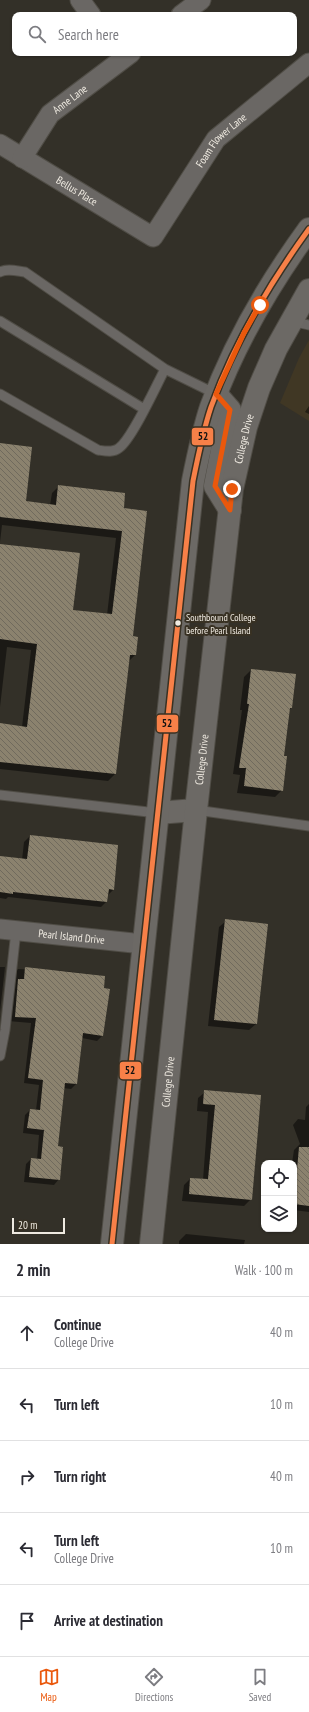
<!DOCTYPE html>
<meta charset="utf-8">
<style>
:root{--surface:#fff;--page:#f7f7f7;--text:#2b2b33;--muted:#7c7c81;--line:#e1e1e2;--accent:#ea580c}
body{margin:0;font-family:"PT Sans Narrow",sans-serif;background:var(--page);color:var(--text)}
.controls{position:absolute;right:12px;bottom:12px;display:grid;overflow:hidden;border-radius:8px;box-shadow:0 1px 3px #0004}
.controls button{width:36px;height:36px;display:grid;place-items:center;padding:0;border:0;border-bottom:1px solid var(--line);background:var(--surface);color:var(--text);font:20px sans-serif}
.scale{position:absolute;left:12px;bottom:10px;width:53px;box-sizing:border-box;padding-left:4px;border:2px solid #efeae1;border-top:0;font-size:11px;line-height:14px;white-space:nowrap;color:#efeae1;-webkit-text-stroke:3px #383123;paint-order:stroke}
.stop{position:absolute;width:12px;height:12px;margin:-9px;border:3px solid #ea580c;border-radius:50%;background:#fff}
.stop.end{background:#ea580c;border-color:#fff;box-shadow:0 1px 4px #0008}
.list{margin:0;padding:0;list-style:none}
h2{display:flex;justify-content:space-between;align-items:center;height:52px;margin:0;padding:0 16px;font-size:17px}
h2 small{font-size:13px;font-weight:400;color:var(--muted)}
.list li{display:grid;grid-template-columns:26px 1fr auto;gap:12px;align-items:center;box-sizing:border-box;height:72px;padding:0 16px;border-top:1px solid var(--line)}
.list b{display:block;font-size:15px;white-space:nowrap}
.list p{margin:0;font-size:13px;white-space:nowrap;color:var(--muted)}
.list em{font-size:13px;font-style:normal;color:var(--muted)}
.icon{flex:none;width:22px;height:22px;fill:none;stroke:currentColor;stroke-width:2;stroke-linecap:round;stroke-linejoin:round}
.map{position:relative;flex:none;width:309px;height:1244px;overflow:hidden}
.search{position:absolute;background:var(--surface);box-shadow:0 1px 3px #0004;left:12px;right:12px;top:12px;height:44px;display:flex;align-items:center;gap:10px;box-sizing:border-box;padding:0 14px;border-radius:8px;color:var(--muted);font-size:15px}
.sheet{height:412px;background:var(--surface)}
nav{display:flex;justify-content:space-around;align-items:center;box-sizing:border-box;height:56px;border-top:1px solid var(--line);background:var(--surface);font-size:11px;color:var(--muted)}
nav a{display:grid;justify-items:center;gap:2px}
nav .on{color:var(--accent)}
.map>svg:first-child{display:block}
</style>
<div class="map">
<svg width="309" height="1244" viewBox="0 0 309 1244">
<defs>
<pattern id="building-back-hatch" width="6" height="6" patternUnits="userSpaceOnUse"><rect width="6" height="6" fill="#8b826e"/><path d="M-1 5l2 2M0 0l6 6M5-1l2 2" fill="none" stroke="#706a5d"/></pattern>
</defs>
<rect width="100%" height="100%" fill="#333028"/>
<path fill="#403724" d="M309,340V421L280,403L299,358Z"/>
<path fill="#0007" d="M309,406V414L305,412Z
M0,444L25,502L50,505L52,493L59,486L122,509L132,637L135,655L129,661L115,774L108,781L0,769V724L22,727L31,650L7,647L0,707V545L72,611L107,615L116,538L2,525L0,542Z
M251,670L291,708L289,710L283,757L282,790L275,797L237,793L240,775L233,774L242,710H240L244,677Z
M30,836L114,889L108,895L106,902L101,907L8,897L6,899L0,898V857L22,860L24,842Z
M226,921L256,1024L249,1030L208,1026L219,927Z
M0,967H5L0,1012Z
M18,969L65,971L104,976L102,1036L97,1041L82,1038L76,1084L71,1089L63,1088L56,1147L59,1179L54,1185L24,1182L26,1164L31,1159L37,1160L39,1135L23,1133L25,1115L30,1110H36L39,1085L24,1083L31,1023L8,1021L13,974Z
M205,1092L260,1096L251,1199L244,1206L182,1201L184,1185L190,1179L203,1180L208,1112L197,1111L198,1098Z
M309,1104V1212L294,1210V1163H292L294,1150L300,1144L293,1125L298,1119L305,1120L306,1107Z
M186,1234L245,1240L244,1244H179V1241Z"/>
<path fill="url(#building-back-hatch)" d="M0,443L32,447L26,501L56,505L58,485L125,493L124,508L147,511L133,636L138,637L136,655H130L116,774L0,762V723L27,727L37,644L0,639V544L80,553L73,610L112,614L122,531L0,517Z
M251,669L296,674L292,708H290L284,756H287L283,791L244,786L246,768H239L249,704H247Z
M30,835L118,845L114,890L109,889L107,902L13,892V894L0,892V856L27,859Z
M225,919L268,924L257,1024L214,1020Z
M25,967L105,976L104,988L110,989L103,1036L83,1033L77,1084L65,1083L58,1146L63,1147L60,1180L29,1177L31,1158L41,1159L44,1130L27,1128L30,1109L40,1110L43,1080L28,1078L36,1018L15,1017L18,979H24Z
M204,1090L261,1095L252,1200L189,1194L190,1178L208,1179L215,1105L203,1104Z
M299,1147H309V1206L294,1204Z"/>
<g fill="none" stroke-linecap="round" stroke-linejoin="round">
<g stroke="#504d46" stroke-width="11">
<path id="service" d="M0,272C7,268 17,271 25,272L165,369
M0,321L144,409
M291,321L309,325
M0,394L98,450C105,451 113,453 119,448C132,439 156,386 165,369L216,394
M0,795L157,813
M196,810L309,826
M0,1056L5,1030L16,931"/>
</g>
<g stroke="#504d46" stroke-width="21">
<g id="minor">
<path d="M80,0L91,15"/>
<path d="M181,15L201,0"/>
<path id="s1" d="M0,144L153,237L216,139L309,63"/>
<path id="s2" d="M22,158L50,114L131,53"/>
<path id="s3" d="M0,929L143,944"/>
</g>
</g>
<g stroke="#504d46" stroke-width="24">
<g id="secondary">
<path d="M216,394L230,410L215,486L230,510"/>
<path d="M157,813L196,810"/>
<path d="M112,1244L193,481C198,456 203,431 211,407C234,344 269,284 309,229"/>
<path id="s4" d="M151,1244L196,810L232,489L246,427L259,388L276,349L309,290"/>
</g>
</g>
<use href="#service" stroke="#6a6764" stroke-width="9"/>
<use href="#minor" stroke="#6a6764" stroke-width="19"/>
<use href="#secondary" stroke="#6c6965" stroke-width="22"/>
<g stroke="#383123" stroke-width="8">
<path id="bus-1" d="M112,1244L193,481C198,456 203,431 211,407C234,344 269,284 309,229"/>
</g>
<use href="#bus-1" stroke="#f78048" stroke-width="5"/>
</g>
<g fill="none" stroke-linecap="round" stroke-linejoin="round">
<path stroke="#ea580c" stroke-width="5" d="M232,489L230,510L215,486L230,410L216,394L244,333L260,305"/>
</g>
<circle fill="#efeae1" stroke="#383123" stroke-width="1.5" cx="178" cy="623" r="3.5"/>
<g text-anchor="middle" stroke-width="4" stroke-linejoin="round" paint-order="stroke">
<g font-size="10" fill="#efeae1" stroke="#383123" text-anchor="start">
<text x="186" y="621">Southbound College<tspan x="186" dy="13">before Pearl Island</tspan></text>
</g>
<g font-size="11" fill="#efeae1" stroke="#383123">
<text dy="4" stroke="none"><textPath href="#s2" startOffset="77">Anne Lane</textPath></text>
<text dy="4" stroke="none"><textPath href="#s1" startOffset="298">Foam Flower Lane</textPath></text>
<text dy="4" stroke="none"><textPath href="#s1" startOffset="90">Bellus Place</textPath></text>
<text dy="4" stroke="none"><textPath href="#s4" startOffset="811">College Drive</textPath></text>
<text dy="4" stroke="none"><textPath href="#s4" startOffset="487">College Drive</textPath></text>
<text dy="4" stroke="none"><textPath href="#s3" startOffset="72">Pearl Island Drive</textPath></text>
<text dy="4" stroke="none"><textPath href="#s4" startOffset="163">College Drive</textPath></text>
</g>
</g>
<g stroke="#383123" stroke-width="1.5">
<rect x="191" y="427" width="23" height="19" rx="4" fill="#f78048"/>
<rect x="156" y="714" width="23" height="19" rx="4" fill="#f78048"/>
<rect x="119" y="1061" width="23" height="19" rx="4" fill="#f78048"/>
</g>
<g font-size="11" text-anchor="middle" font-weight="bold" fill="#111">
<text x="203" y="440">52</text>
<text x="167" y="727">52</text>
<text x="130" y="1074">52</text>
</g>
</svg>
<div class="controls">
<button><svg class="icon" aria-label="locate" viewBox="0 0 24 24"><circle cx="12" cy="12" r="6"/><path d="M12 2v4M12 18v4M2 12h4M18 12h4"/></svg></button>
<button><svg class="icon" aria-label="layers" viewBox="0 0 24 24"><path d="M12 4l9 5-9 5-9-5zM3 14l9 5 9-5"/></svg></button>
</div>
<div class="scale">20 m</div>
<div class="stop" style="left:260px;top:305px"></div>
<div class="stop end" style="left:232px;top:489px"></div>
<div class="search"><svg class="icon" aria-label="search" viewBox="0 0 24 24"><circle cx="10" cy="10" r="6"/><path d="M15 15l6 6"/></svg>Search here</div>
</div>
<section class="sheet">
<h2>2 min<small>Walk · 100 m</small></h2>
<ul class="list">
<li><svg class="icon" aria-label="ahead" viewBox="0 0 24 24"><path d="M12 20V5M6 11l6-6 6 6"/></svg><div><b>Continue</b><p>College Drive</p></div><em>40 m</em></li>
<li><svg class="icon" aria-label="left" viewBox="0 0 24 24"><path d="M17 20v-9H6M10 6l-5 5 5 5"/></svg><div><b>Turn left</b></div><em>10 m</em></li>
<li><svg class="icon" aria-label="right" viewBox="0 0 24 24"><path d="M7 20v-9h11M14 6l5 5-5 5"/></svg><div><b>Turn right</b></div><em>40 m</em></li>
<li><svg class="icon" aria-label="left" viewBox="0 0 24 24"><path d="M17 20v-9H6M10 6l-5 5 5 5"/></svg><div><b>Turn left</b><p>College Drive</p></div><em>10 m</em></li>
<li><svg class="icon" aria-label="arrive" viewBox="0 0 24 24"><path d="M6 21V4h12l-3 4 3 4H6"/></svg><div><b>Arrive at destination</b></div></li>
</ul>
</section>
<nav>
<a class="on"><svg class="icon" aria-label="map" viewBox="0 0 24 24"><path d="M3 6l6-2 6 2 6-2v14l-6 2-6-2-6 2zM9 4v14M15 6v14"/></svg>Map</a>
<a><svg class="icon" aria-label="directions" viewBox="0 0 24 24"><path d="M12 3l9 9-9 9-9-9zM9 14v-3h6M13 9l2 2-2 2"/></svg>Directions</a>
<a><svg class="icon" aria-label="saved" viewBox="0 0 24 24"><path d="M7 4h10v16l-5-4-5 4z"/></svg>Saved</a>
</nav>
